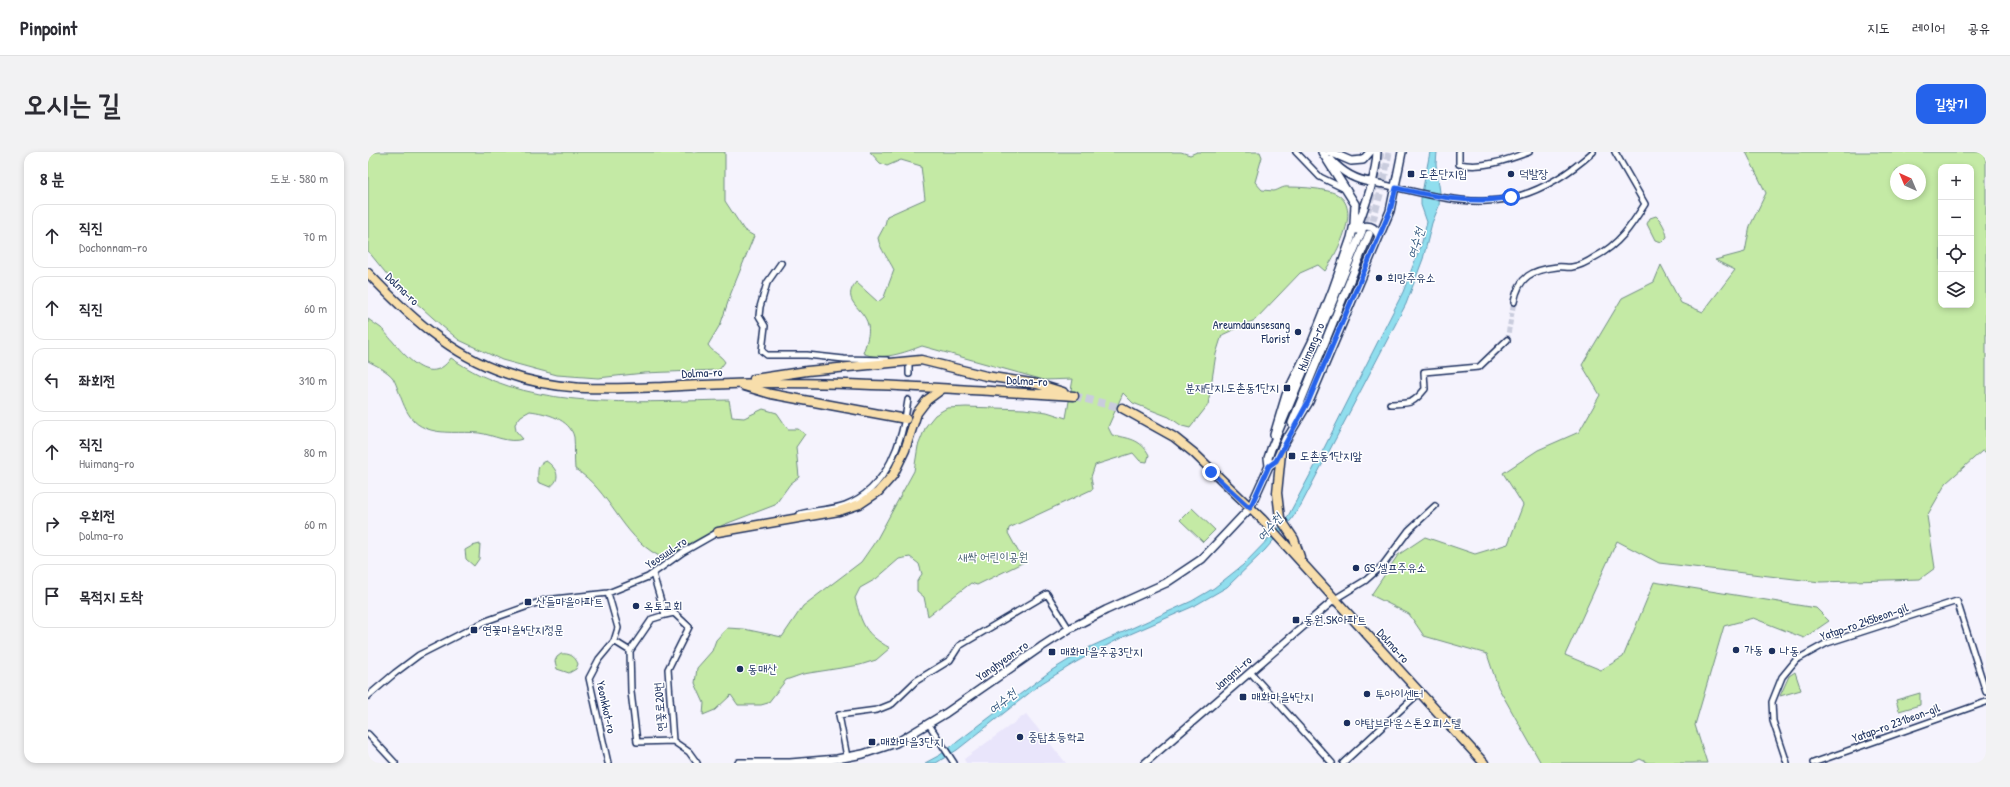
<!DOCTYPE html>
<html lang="ko">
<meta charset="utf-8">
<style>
:root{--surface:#fff;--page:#f2f2f3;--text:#2b2b33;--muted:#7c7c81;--line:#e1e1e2;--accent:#2563eb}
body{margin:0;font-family:"Patrick Hand","Poor Story",sans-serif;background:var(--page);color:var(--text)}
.controls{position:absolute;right:12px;top:12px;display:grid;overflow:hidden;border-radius:8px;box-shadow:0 2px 6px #0003}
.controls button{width:36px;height:36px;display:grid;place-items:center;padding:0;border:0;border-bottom:1px solid var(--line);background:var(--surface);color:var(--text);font:20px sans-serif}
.compass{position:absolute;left:1522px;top:12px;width:36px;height:36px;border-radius:50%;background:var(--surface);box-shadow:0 2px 6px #0003;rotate:316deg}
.stop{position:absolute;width:12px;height:12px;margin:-9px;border:3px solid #2563eb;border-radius:50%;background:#fff}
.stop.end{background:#2563eb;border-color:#fff;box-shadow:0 1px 4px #0008}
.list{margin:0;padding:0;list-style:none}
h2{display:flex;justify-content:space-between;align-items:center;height:52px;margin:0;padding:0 16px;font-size:17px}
h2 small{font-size:13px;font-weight:400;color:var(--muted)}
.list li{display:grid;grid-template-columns:26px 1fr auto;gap:12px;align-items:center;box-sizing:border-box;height:64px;margin:0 8px 8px;padding:0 8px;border:1px solid var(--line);border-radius:12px}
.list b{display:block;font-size:15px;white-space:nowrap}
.list p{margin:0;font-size:13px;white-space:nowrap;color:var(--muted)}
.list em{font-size:13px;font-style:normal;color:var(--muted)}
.icon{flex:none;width:22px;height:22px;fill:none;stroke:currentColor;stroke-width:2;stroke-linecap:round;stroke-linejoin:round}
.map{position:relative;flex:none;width:1618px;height:611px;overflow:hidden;border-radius:12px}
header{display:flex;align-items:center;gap:24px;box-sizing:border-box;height:56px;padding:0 20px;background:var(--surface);border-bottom:1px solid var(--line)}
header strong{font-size:19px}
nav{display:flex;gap:22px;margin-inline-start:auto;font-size:14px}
.intro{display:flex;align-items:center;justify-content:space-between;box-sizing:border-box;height:96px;padding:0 24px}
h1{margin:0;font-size:28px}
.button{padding:10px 18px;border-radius:12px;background:var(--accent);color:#fff;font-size:14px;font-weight:700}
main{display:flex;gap:24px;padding:0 24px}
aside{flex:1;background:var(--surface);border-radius:12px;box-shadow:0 2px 6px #0003}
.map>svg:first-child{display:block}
</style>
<header>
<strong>Pinpoint</strong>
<nav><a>지도</a><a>레이어</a><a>공유</a></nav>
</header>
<div class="intro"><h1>오시는 길</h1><a class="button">길찾기</a></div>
<main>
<aside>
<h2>8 분<small>도보 · 580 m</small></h2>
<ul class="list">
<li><svg class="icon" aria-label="ahead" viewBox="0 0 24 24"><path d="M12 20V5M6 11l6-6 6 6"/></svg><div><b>직진</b><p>Dochonnam-ro</p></div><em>70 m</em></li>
<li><svg class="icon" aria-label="ahead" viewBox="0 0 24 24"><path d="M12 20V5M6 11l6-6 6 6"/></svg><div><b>직진</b></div><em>60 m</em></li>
<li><svg class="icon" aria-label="left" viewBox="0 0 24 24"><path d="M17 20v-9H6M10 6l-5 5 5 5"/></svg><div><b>좌회전</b></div><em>310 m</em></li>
<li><svg class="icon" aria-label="ahead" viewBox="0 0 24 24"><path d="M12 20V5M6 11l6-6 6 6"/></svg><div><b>직진</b><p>Huimang-ro</p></div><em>80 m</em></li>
<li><svg class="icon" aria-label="right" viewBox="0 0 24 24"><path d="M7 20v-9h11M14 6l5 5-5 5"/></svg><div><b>우회전</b><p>Dolma-ro</p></div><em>60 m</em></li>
<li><svg class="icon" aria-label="arrive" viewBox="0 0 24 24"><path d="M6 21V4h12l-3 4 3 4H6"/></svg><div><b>목적지 도착</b></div></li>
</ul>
</aside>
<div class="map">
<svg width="1618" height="611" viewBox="0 0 1618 611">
<rect width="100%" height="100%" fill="#f5f3fd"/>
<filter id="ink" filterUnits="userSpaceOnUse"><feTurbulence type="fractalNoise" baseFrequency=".025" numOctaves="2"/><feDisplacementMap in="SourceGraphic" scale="8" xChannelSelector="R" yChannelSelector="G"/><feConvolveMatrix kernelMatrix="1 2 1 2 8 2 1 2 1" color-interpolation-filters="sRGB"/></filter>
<g filter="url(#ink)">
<path fill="#e9e5fb" d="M658,562L698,611H598L596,607Z"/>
<path fill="#c4eaa5" stroke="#708c82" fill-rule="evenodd" d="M0,0H357V49L376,78L386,84L363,141L353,171L340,193C345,201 352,202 357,210L351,218L276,221L230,226L189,223L134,208L91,188L74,174L25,130L0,99Z
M502,0H813L822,3L829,0H892L894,5L887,30L894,38C898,38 902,39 906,39C911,38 915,34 920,35C933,35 948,36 960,39C1000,48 969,100 957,119L950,113L932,121L887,168L854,183L848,202L840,253L822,276L814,274L801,265L765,251L755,241L740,275L744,283C760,286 773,287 781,303L779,310L772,309L765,301L727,313L723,325L725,337L641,376L640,381L656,410L609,433L603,431L560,464L556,445L549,439V429L554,422L551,412L542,405L531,407L508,427L492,436L487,446C494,473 497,482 522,496L508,508L492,513L435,522L418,528L400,551L393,553H370L363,543L347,558L335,563L336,551L327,531L329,516L344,499L348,488L359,476L376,477L414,485L435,454L493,410L509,387L546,319L550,294L558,274L567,263L579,256L598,255L656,257L679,260L698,266L705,227L676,228L554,194C538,200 512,210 495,201C498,192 502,182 500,173C496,155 472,150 488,130L510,150L516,145L526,118C521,107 512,98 510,86L517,73L519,64L557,47L553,14L533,8L519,14L512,11Z
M1378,0H1618V300L1614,299L1578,331L1559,364L1567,416L1552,427L1452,430L1291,411L1249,389L1197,503L1233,518L1255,505L1286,430L1448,456L1461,469L1436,486L1385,466L1356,474L1327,573L1339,611H1280L1272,607L1264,611H1173L1130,535L1119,502L1056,484L1041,462L1003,443L1030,403L1057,385L1107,402L1140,392L1155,353L1135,321L1170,298L1211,280L1232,243L1214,213L1254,146L1286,130L1293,113L1313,151L1335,160L1367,118L1347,108L1377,100L1382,74L1398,41ZM1573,15H1603V153H1573ZM1528,18H1552V42H1528Z
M1288,64C1294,69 1298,78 1299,85L1294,90L1287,88L1279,72L1282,66Z
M0,167C4,170 9,173 13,176C29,192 59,241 83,206C92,212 102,218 112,223C186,258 281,249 361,248L364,265L376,266L395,257L409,261L420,277H430L437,282L428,295L431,325L422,332L407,353L355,373L309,399L291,404C252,383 243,339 207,317C206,307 207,294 206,285C202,267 178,261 162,259L153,264L147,272L148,279L155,287C140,292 126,283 111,281C94,279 73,283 57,276C36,268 34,243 25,226C20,219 7,213 0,209Z
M178,309C189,316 194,327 182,335L170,330C170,322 168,311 178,309Z
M824,356L847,378L835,390L812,368Z
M112,392L111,407L106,414L98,407L97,398L104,394Z
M193,502C201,501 207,504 210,512L208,517L201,521L189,517L187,509L189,505Z
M1427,520L1433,538L1412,544L1421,524Z
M1552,541V553L1531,559L1528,548Z"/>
<path fill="#90deee" stroke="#6198b4" d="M1062,0H1069L1068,12L1072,40L1071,54L1064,71L1055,107L1038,152L933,353L923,368L897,398L859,435L826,454L751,487L710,509L674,531L589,598L568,611H557L572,603L684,518L722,495L824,449L846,436L875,413L910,377L919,366L950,308L1035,140L1054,90L1059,70L1053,53V46Z"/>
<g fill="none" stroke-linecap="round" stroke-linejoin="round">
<path stroke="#c9ccdd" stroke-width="5" stroke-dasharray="5 2.5" stroke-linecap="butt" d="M1139,188L1146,150
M540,248L541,222"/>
<path stroke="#c9ccdd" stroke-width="7" stroke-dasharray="7 3.5" stroke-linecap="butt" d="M994,79L1009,26L1013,0
M1002,79L1016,28L1021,0"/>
<path stroke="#c9ccdd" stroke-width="8" stroke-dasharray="8 4" stroke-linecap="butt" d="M706,244L754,256"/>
<g stroke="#1b2f5e" stroke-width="8">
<path id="minor" d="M928,0L952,25L979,38
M1091,0V12C1115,17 1139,8 1161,0
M1013,32C1044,39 1087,51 1119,49C1159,48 1196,26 1225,0
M413,111L399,131L392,155L391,164L397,174L394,199L399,203H439L476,207L519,208
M1146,150C1151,124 1164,118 1189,115C1194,114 1200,116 1204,115C1212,114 1221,109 1227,105C1251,93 1263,74 1277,52L1247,0
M537,210L541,211V222
M1022,252C1042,251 1044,253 1057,237L1056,220L1111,215L1139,188
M432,362C447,358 463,358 477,353C520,337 535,288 540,248
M240,441L250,476L246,489L231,507L221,526L240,611
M967,447L998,428L1015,413L1041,378L1067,354
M246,489L262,499L263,540L269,590L305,589L300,517L321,475L306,461L297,463L285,422
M262,499L284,467L297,463
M883,521L964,611
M0,544L27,521L51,503L118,469L177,448L240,441L280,425L315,400L352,379
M560,571L586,611
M0,582L27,611
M305,589L321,600L329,611
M479,605L471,563L509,558L524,552L548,529L582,508L591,494L679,442L701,477
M975,611L1051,541
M1419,611L1405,569L1404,550L1414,525L1428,508L1459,491L1589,449L1618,540
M1445,611L1618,550"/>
</g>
<g stroke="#1b2f5e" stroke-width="9">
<path id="tertiary" d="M1003,30L1013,32
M777,611L967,447"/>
</g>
<g stroke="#1b2f5e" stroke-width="10">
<path id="secondary" d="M962,0L983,9L995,8L1002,0
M963,8C974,20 986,28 1003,30
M988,77C999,72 1007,73 1011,85
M988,78C997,54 1008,26 1009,0
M924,271L1001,82
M906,283L918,243L944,190L965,137L983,86L986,72L987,52L954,0
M917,290L941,250L1022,59L1034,0
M901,314L908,309L918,286
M371,611H422L469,607L495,602L528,591L578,561L673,495L701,477L738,458L798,431L834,407L882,356L901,314L900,306L903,297L994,79"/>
</g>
<g stroke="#1b2f5e" stroke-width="11">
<path id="primary" d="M0,121C39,162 82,203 137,221C190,240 240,237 296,235C333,233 370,231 408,231C507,231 607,238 706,244
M386,227L439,219L553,208L618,224L669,232L695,240
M376,234L403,242L538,267
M754,256L806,285L826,301L894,367L1116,611
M913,301L909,341L912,366L926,387L932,405
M350,380L471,359L492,352L510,340L525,323L537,298L549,261L559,248L574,237"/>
</g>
<use href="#minor" stroke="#fff" stroke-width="5"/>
<use href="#tertiary" stroke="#fff" stroke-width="6"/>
<use href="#secondary" stroke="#fff" stroke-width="7"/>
<use href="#primary" stroke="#f8deab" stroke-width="8"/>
</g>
</g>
<g fill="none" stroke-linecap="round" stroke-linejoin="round" filter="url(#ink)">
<path stroke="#2563eb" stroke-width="5" d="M843,320L882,356L901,314L908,309L940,250L1022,59L1028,36C1066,44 1104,53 1143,45"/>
</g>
<g fill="#1b2f5e" stroke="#fff" stroke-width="1.5">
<rect x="1039" y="18" width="8" height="8" rx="2"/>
<circle cx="1143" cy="22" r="4"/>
<circle cx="1011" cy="126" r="4"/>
<circle cx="930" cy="180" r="4"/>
<rect x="915" y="232" width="8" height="8" rx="2"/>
<rect x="920" y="300" width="8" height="8" rx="2"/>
<circle cx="988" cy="416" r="4"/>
<rect x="156" y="446" width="8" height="8" rx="2"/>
<circle cx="268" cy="454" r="4"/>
<rect x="924" y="464" width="8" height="8" rx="2"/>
<rect x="102" y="474" width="8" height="8" rx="2"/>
<circle cx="1368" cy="498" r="4"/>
<circle cx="1404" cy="499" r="4"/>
<rect x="680" y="496" width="8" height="8" rx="2"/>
<circle cx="372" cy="517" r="4"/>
<circle cx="999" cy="542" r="4"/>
<rect x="871" y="541" width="8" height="8" rx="2"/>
<circle cx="979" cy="571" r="4"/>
<circle cx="652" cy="585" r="4"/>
<rect x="500" y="586" width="8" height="8" rx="2"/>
</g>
<g text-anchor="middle" stroke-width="3" stroke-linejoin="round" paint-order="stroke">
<g font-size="12" fill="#1b2f5e" stroke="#fff" text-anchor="start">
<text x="1051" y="26">도촌단지입</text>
<text x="1151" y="26">덕발장</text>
<text x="1019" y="130">희망주유소</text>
<text x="922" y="177" text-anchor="end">Areumdaunsesang<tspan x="922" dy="14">Florist</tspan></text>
<text x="911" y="240" text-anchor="end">분재단지.도촌동1단지</text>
<text x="932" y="308">도촌동1단지앞</text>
<text x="996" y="420">GS 셀프주유소</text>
<text x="168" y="454">산들마을아파트</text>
<text x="276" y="458">옥토교회</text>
<text x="936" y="472">동원.SK아파트</text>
<text x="114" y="482">연꽃마을4단지정문</text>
<text x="1376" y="502">가동</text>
<text x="1412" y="503">나동</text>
<text x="692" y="504">매화마을주공3단지</text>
<text x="380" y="521">동매산</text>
<text x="1007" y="546">투아이센터</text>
<text x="883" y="549">매화마을4단지</text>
<text x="987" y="575">야탑브라운스톤오피스텔</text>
<text x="660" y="589">중탑초등학교</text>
<text x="512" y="594">매화마을3단지</text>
</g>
<g font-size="12" fill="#1b2f5e" stroke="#fff">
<text transform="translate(34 137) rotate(44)" y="4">Dolma-ro</text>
<text transform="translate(943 195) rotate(-67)" y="4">Huimang-ro</text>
<text transform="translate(334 221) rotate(-3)" y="4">Dolma-ro</text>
<text transform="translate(659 229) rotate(3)" y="4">Dolma-ro</text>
<text transform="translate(298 401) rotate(-34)" y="4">Yeosuul-ro</text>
<text transform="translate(1496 470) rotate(-19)" y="4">Yatap-ro 245beon-gil</text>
<text transform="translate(1025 494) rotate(48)" y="4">Dolma-ro</text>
<text transform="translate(634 509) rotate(-35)" y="4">Yanghyeon-ro</text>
<text transform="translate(865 521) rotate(-41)" y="4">Jangmi-ro</text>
<text transform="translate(238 555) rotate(78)" y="4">Yeonkkot-ro</text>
<text transform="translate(292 555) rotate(-94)" y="4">연꽃로20번</text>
<text transform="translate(1528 571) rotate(-20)" y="4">Yatap-ro 231beon-gil</text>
</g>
<g font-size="12" fill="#455e70" stroke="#fff">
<text x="625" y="409">새싹 어린이공원</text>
</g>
<g font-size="13" font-style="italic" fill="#385b82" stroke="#fff">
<text transform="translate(1047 91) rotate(-73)" y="5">여수천</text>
<text transform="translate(901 375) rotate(-49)" y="5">여수천</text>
<text transform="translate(634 549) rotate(-39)" y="5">여수천</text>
</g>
</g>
</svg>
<div class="controls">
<button>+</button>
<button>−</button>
<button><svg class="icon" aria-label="locate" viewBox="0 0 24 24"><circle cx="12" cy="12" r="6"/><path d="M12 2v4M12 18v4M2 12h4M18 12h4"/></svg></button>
<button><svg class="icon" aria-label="layers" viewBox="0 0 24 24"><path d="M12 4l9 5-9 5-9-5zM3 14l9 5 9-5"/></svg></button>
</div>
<svg class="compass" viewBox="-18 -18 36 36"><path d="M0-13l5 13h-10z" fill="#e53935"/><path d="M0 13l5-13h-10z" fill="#7c7c81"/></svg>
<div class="stop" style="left:1143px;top:45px"></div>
<div class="stop end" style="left:843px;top:320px"></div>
</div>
</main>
